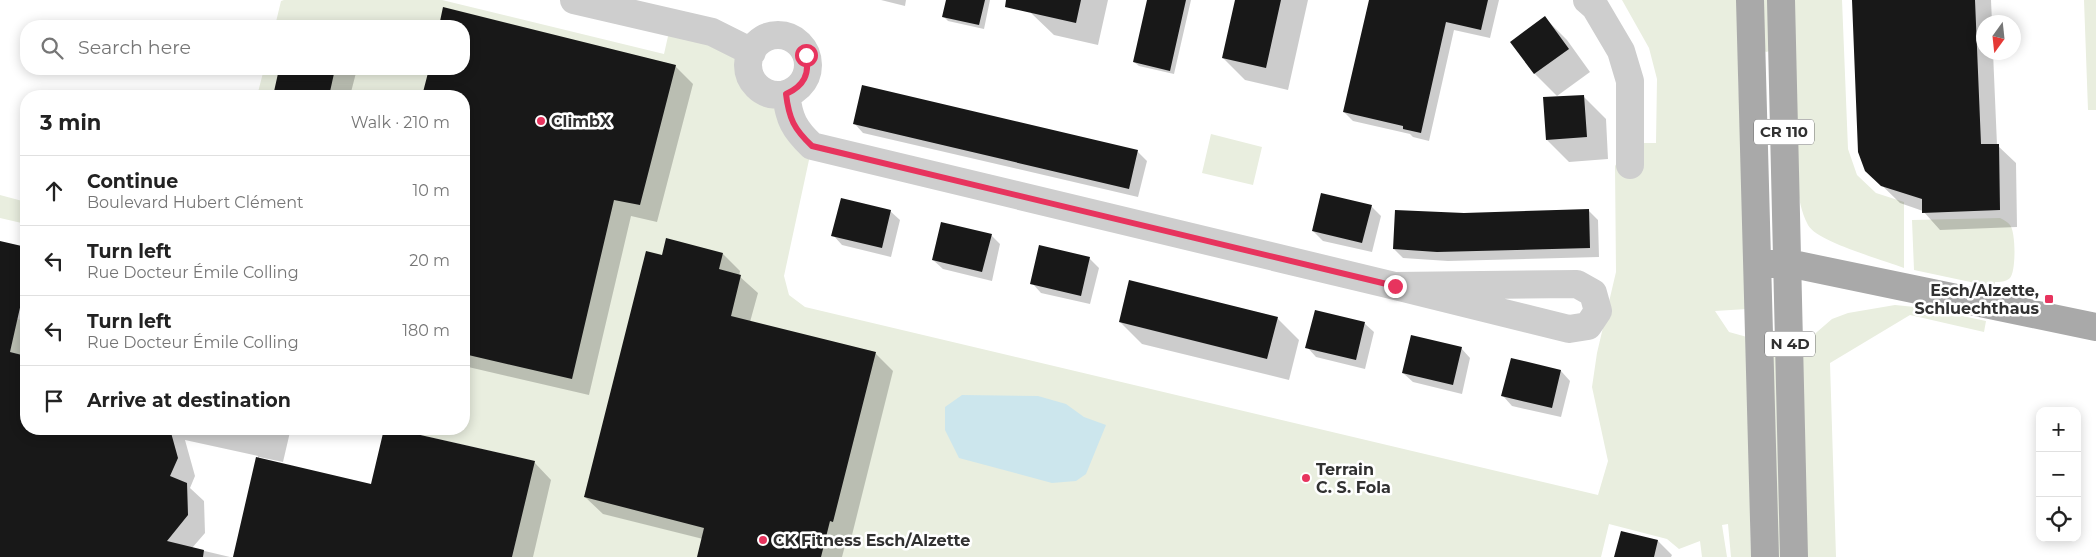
<!DOCTYPE html>
<meta charset="utf-8">
<style>
:root{--surface:#fff;--page:#f2f2f2;--text:#222;--muted:#767676;--line:#e0e0e0}
body{margin:0;font-family:Montserrat,sans-serif;background:var(--page);color:var(--text)}
.controls{position:absolute;right:15px;bottom:15px;display:grid;overflow:hidden;border-radius:10px;box-shadow:0 2px 12px #0003}
.controls button{width:45px;height:45px;display:grid;place-items:center;padding:0;border:0;border-bottom:1px solid var(--line);background:var(--surface);color:var(--text);font:25px sans-serif}
.compass{position:absolute;left:1976px;top:15px;width:45px;height:45px;border-radius:50%;background:var(--surface);box-shadow:0 2px 12px #0003;rotate:195deg}
.stop{position:absolute;width:15px;height:15px;margin:-11px;border:4px solid #e7345e;border-radius:50%;background:#fff}
.stop.end{background:#e7345e;border-color:#fff;box-shadow:0 1px 5px #0008}
.list{margin:0;padding:0;list-style:none}
h2{display:flex;justify-content:space-between;align-items:center;height:65px;margin:0;padding:0 20px;font-size:21px}
h2 small{font-size:16px;font-weight:400;color:var(--muted)}
.list li{display:grid;grid-template-columns:32px 1fr auto;gap:15px;align-items:center;box-sizing:border-box;height:70px;padding:0 20px;border-top:1px solid var(--line)}
.list b{display:block;font-size:19px;white-space:nowrap}
.list p{margin:0;font-size:16px;white-space:nowrap;color:var(--muted)}
.list em{font-size:16px;font-style:normal;color:var(--muted)}
.icon{flex:none;width:28px;height:28px;fill:none;stroke:currentColor;stroke-width:2;stroke-linecap:round;stroke-linejoin:round}
.map{position:relative;flex:none;width:2096px;height:557px;overflow:hidden}
.search{position:absolute;background:var(--surface);box-shadow:0 2px 12px #0003;left:20px;top:20px;width:450px;height:55px;display:flex;align-items:center;gap:12px;box-sizing:border-box;padding:0 18px;border-radius:20px;color:var(--muted);font-size:19px}
.panel{position:absolute;background:var(--surface);box-shadow:0 2px 12px #0003;left:20px;top:90px;width:450px;height:345px;border-radius:20px}
.map>svg:first-child{display:block}
</style>
<div class="map">
<svg width="2096" height="557" viewBox="0 0 2096 557">
<rect width="100%" height="100%" fill="#fff"/>
<path fill="#e9eedf" d="M284,0H442L664,54L671,23L749,61C749,80 758,91 776,95L812,146L784,276L789,295L805,307L1598,495L1608,461L1592,387L1597,353L1616,272L1615,166L1630,143H1656L1657,79L1649,48L1622,0H1738V70L1747,309L1715,311L1729,332L1747,337L1751,557H1731L1728,524L1722,525L1727,557H1702L1700,541L1679,549L1667,539L1609,524L1601,557H512L534,461L394,429H464V96H257L264,69H464V26H275L281,1Z
M1760,0H1769L1771,49L1767,52L1763,51Z
M1791,0H1842L1848,149L1857,175L1876,193L1904,202V268C1884,260 1817,242 1808,225C1801,212 1799,197 1796,183Z
M2084,0H2096V110H2088Z
M1211,134L1262,147L1253,185L1202,173Z
M0,195L26,202V224L0,218Z
M2000,218C2004,220 2008,222 2010,225C2016,232 2016,272 2010,278C2006,282 2000,282 1995,282L1994,287L1914,270L1912,220Z
M1895,305L1925,308L1986,321L1984,332L1910,315L1830,363L1836,557H1805L1800,337L1810,338L1832,319L1848,313Z
M17,319L26,321V356L10,352Z
M1769,337H1777L1783,557H1774Z"/>
<path fill="#cce6ed" d="M962,395L1038,396L1066,404L1084,417L1106,425L1086,474L1076,481L1052,483L959,458L945,430V407Z"/>
<path fill="#0003" d="M881,0H906L905,6Z
M948,0H990L984,29L948,21L944,17Z
M1034,0H1108L1098,45L1054,35L1031,13Z
M1149,0H1191L1174,74L1139,66L1134,62Z
M1236,0H1308L1288,90L1245,80L1223,58Z
M1370,0H1499L1490,38L1454,30L1429,141L1413,137L1410,134L1353,121L1344,112Z
M1853,0H1991L1992,22H1984V52H1993L1997,145L2016,163L2017,227L1940,230L1923,211L1900,203L1866,170Z
M444,9L675,66L693,84L657,222L631,216L589,395L464,366V96H423L430,69H464V26H440Z
M1545,18L1567,40L1590,72L1557,96L1535,74L1512,42Z
M292,22L310,26H291Z
M281,69H357L350,96H274Z
M1583,96L1606,119L1608,159L1569,162L1547,140Z
M854,123L1137,151L1147,161L1138,197L863,133Z
M1371,206L1381,216L1372,252L1323,241L1313,231Z
M1588,210L1598,220L1599,257L1448,261L1403,258L1394,249L1464,215Z
M890,211L900,220L891,257L842,245L833,235Z
M991,235L1000,244L992,281L943,269L933,260Z
M0,242L26,249V429H287L290,432L283,462L259,457V459L372,486L385,429L534,462L551,480L533,557H235L258,456L185,440L195,476L190,488L204,501L205,533L192,548L230,557H0Z
M723,254L740,271L739,276L758,293L750,322L876,354L893,371L851,539L847,538L842,557H698L703,539L603,514L585,497L663,257Z
M1089,258L1099,268L1090,304L1041,293L1032,283Z
M1277,318L1299,340L1289,380L1142,344L1120,322Z
M1364,323L1374,332L1365,369L1316,357L1307,347Z
M1461,348L1470,358L1462,394L1413,382L1403,373Z
M1561,371L1570,381L1561,417L1512,406L1503,396Z
M1621,532L1658,541L1672,555L1671,557H1616Z"/>
<path fill="#181818" d="M946,0H985L979,25L942,17Z
M1006,0H1081L1076,23L1005,7Z
M1147,0H1186L1170,71L1133,62Z
M1235,0H1281L1266,68L1222,58Z
M1369,0H1488L1481,30L1446,22L1421,133L1403,129V126L1343,112Z
M1852,0H1975L1981,144H1999L2000,210L1922,213V199L1881,186L1865,171L1858,152Z
M443,7L676,65L640,205L614,200L572,379L464,354V96H422L429,69H464V26H439Z
M1545,16L1569,49L1534,74L1510,42Z
M279,69H335L329,96H273Z
M862,85L1138,150L1129,189L853,124Z
M1584,95L1587,137L1546,140L1543,97Z
M1321,193L1372,205L1362,243L1312,231Z
M841,198L891,210L882,248L831,236Z
M1589,209L1590,248L1437,252L1393,249L1395,210L1464,213Z
M941,222L992,234L982,272L932,260Z
M666,238L723,253L719,269L741,275L731,316L876,352L833,522L830,521L821,557H697L704,528L584,497L646,251L662,255Z
M0,241L26,247V281L10,352L26,356V429H170L178,458L170,476L187,483L188,515L167,541L204,550L203,557H0Z
M1039,245L1090,257L1081,296L1030,284Z
M1129,280L1278,317L1267,359L1119,322Z
M1315,310L1365,322L1356,360L1305,348Z
M1411,335L1462,347L1453,385L1402,373Z
M1511,358L1561,370L1552,408L1501,396Z
M384,429H394L535,461L512,557H233L256,457L371,484Z
M1621,531L1658,540L1654,557H1614Z"/>
<g fill="none" stroke-linecap="round" stroke-linejoin="round">
<path stroke="#cecece" stroke-width="28" d="M574,0L712,32L752,52
M1587,0L1595,7L1621,51L1630,81V165
M748 65a30 30 0 1 1 60 0a30 30 0 1 1-60 0Z
M786,94C789,119 794,129 812,146L1395,286
M1577,284L1593,293L1598,311L1588,326L1569,329L1395,286Z"/>
<path stroke="#a9a9a9" stroke-width="28" d="M1750,0L1765,557
M1781,0L1794,557
M1769,264L1788,263L2096,327"/>
</g>
<g fill="none" stroke-linecap="round" stroke-linejoin="round">
<path stroke="#e7345e" stroke-width="6" d="M806,55C810,74 804,86 786,94C789,119 794,129 812,146L1395,286"/>
</g>
<g fill="#e7345e" stroke="#fff" stroke-width="2">
<circle cx="541" cy="121" r="5"/>
<rect x="2044" y="294" width="10" height="10" rx="2.5"/>
<circle cx="1306" cy="478" r="5"/>
<circle cx="763" cy="540" r="5"/>
</g>
<g text-anchor="middle" stroke-width="5" stroke-linejoin="round" paint-order="stroke">
<g fill="#fff" stroke="#6f6f6f" stroke-width="1">
<rect x="1754" y="119.5" width="60" height="25" rx="4"/>
<rect x="1765" y="331.5" width="50" height="25" rx="4"/>
</g>
<g font-size="15" font-weight="bold" fill="#313131">
<text x="1784" y="137">CR 110</text>
<text x="1790" y="349">N 4D</text>
</g>
<g font-size="16" font-weight="bold" fill="#313131" stroke="#fff" text-anchor="start">
<text x="551" y="127">ClimbX</text>
<text x="2039" y="296" text-anchor="end">Esch/Alzette,<tspan x="2039" dy="18">Schluechthaus</tspan></text>
<text x="1316" y="475">Terrain<tspan x="1316" dy="18">C. S. Fola</tspan></text>
<text x="773" y="546">CK Fitness Esch/Alzette</text>
</g>
</g>
</svg>
<div class="controls">
<button>+</button>
<button>−</button>
<button><svg class="icon" aria-label="locate" viewBox="0 0 24 24"><circle cx="12" cy="12" r="6"/><path d="M12 2v4M12 18v4M2 12h4M18 12h4"/></svg></button>
</div>
<svg class="compass" viewBox="-18 -18 36 36"><path d="M0-13l5 13h-10z" fill="#e53935"/><path d="M0 13l5-13h-10z" fill="#767676"/></svg>
<div class="stop" style="left:806px;top:55px"></div>
<div class="stop end" style="left:1395px;top:286px"></div>
<div class="search"><svg class="icon" aria-label="search" viewBox="0 0 24 24"><circle cx="10" cy="10" r="6"/><path d="M15 15l6 6"/></svg>Search here</div>
<section class="panel">
<h2>3 min<small>Walk · 210 m</small></h2>
<ul class="list">
<li><svg class="icon" aria-label="ahead" viewBox="0 0 24 24"><path d="M12 20V5M6 11l6-6 6 6"/></svg><div><b>Continue</b><p>Boulevard Hubert Clément</p></div><em>10 m</em></li>
<li><svg class="icon" aria-label="left" viewBox="0 0 24 24"><path d="M17 20v-9H6M10 6l-5 5 5 5"/></svg><div><b>Turn left</b><p>Rue Docteur Émile Colling</p></div><em>20 m</em></li>
<li><svg class="icon" aria-label="left" viewBox="0 0 24 24"><path d="M17 20v-9H6M10 6l-5 5 5 5"/></svg><div><b>Turn left</b><p>Rue Docteur Émile Colling</p></div><em>180 m</em></li>
<li><svg class="icon" aria-label="arrive" viewBox="0 0 24 24"><path d="M6 21V4h12l-3 4 3 4H6"/></svg><div><b>Arrive at destination</b></div></li>
</ul>
</section>
</div>
